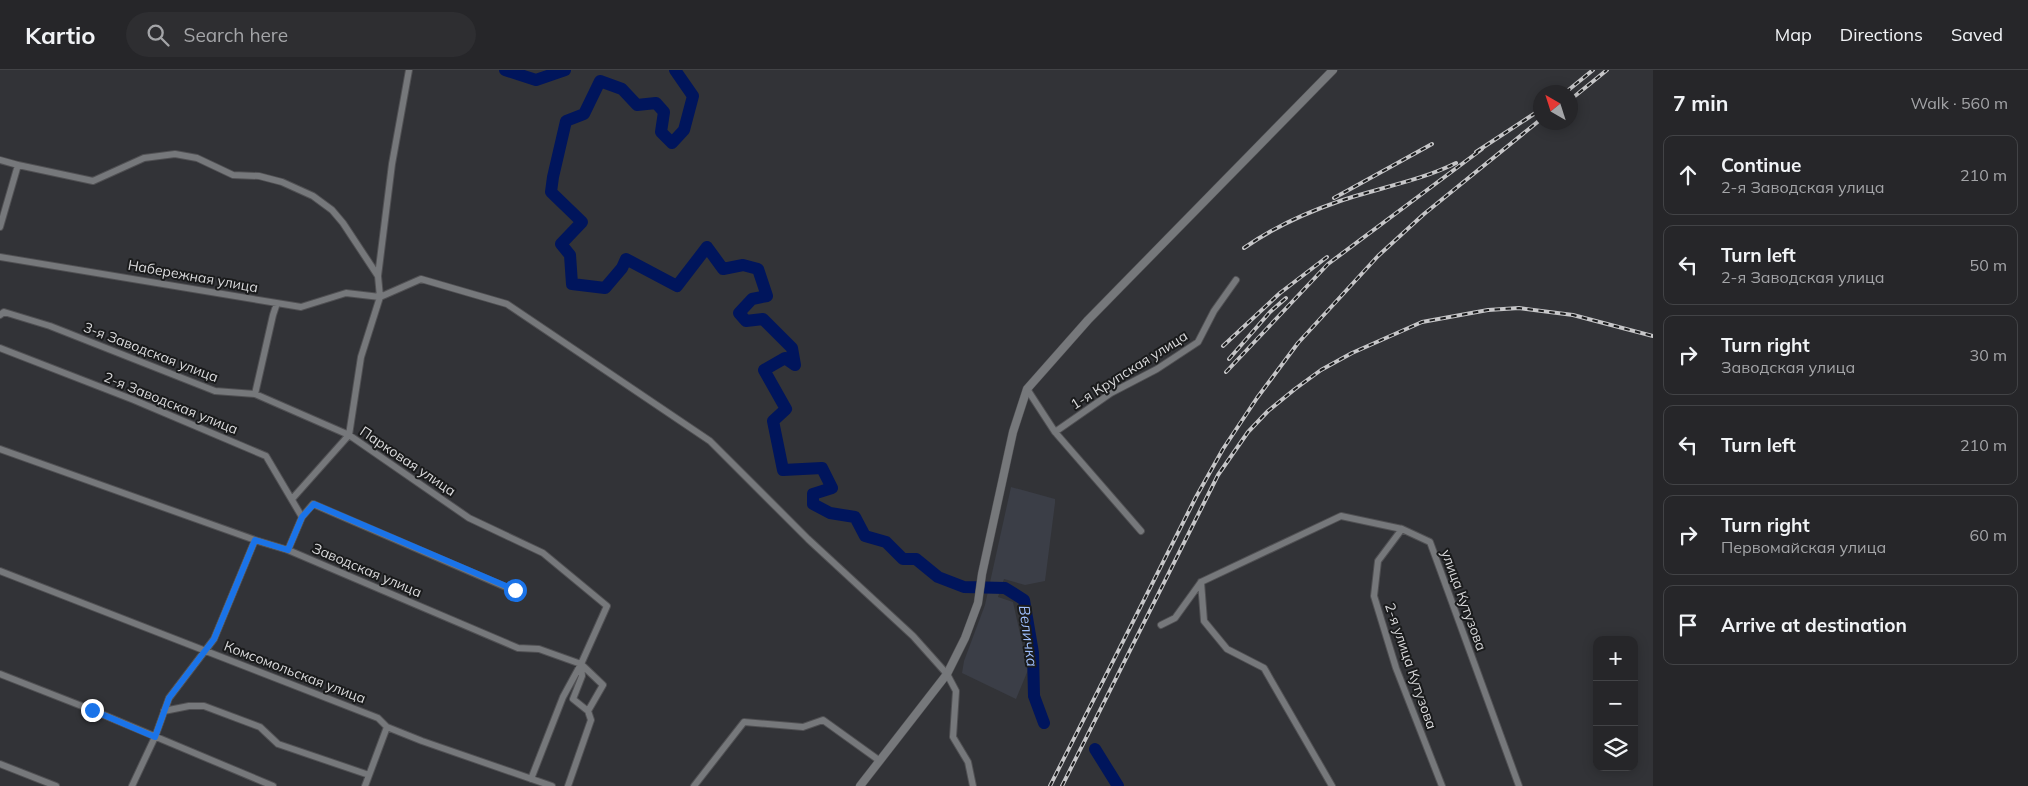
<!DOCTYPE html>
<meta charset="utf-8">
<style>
:root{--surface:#262629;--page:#2e2e31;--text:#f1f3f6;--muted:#a4a5a8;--line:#424346}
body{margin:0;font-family:Mulish,sans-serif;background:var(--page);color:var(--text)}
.controls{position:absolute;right:15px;bottom:15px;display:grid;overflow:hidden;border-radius:10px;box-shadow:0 2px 12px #0003}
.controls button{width:45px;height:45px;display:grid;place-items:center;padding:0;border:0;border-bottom:1px solid var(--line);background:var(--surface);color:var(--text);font:25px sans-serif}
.compass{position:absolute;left:1533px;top:15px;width:45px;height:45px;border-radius:50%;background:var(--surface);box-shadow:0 2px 12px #0003;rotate:321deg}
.stop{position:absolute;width:15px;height:15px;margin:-11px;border:4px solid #1a73e8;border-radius:50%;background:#fff}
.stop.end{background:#1a73e8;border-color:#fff;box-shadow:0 1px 5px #0008}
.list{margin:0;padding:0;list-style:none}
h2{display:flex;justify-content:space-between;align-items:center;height:65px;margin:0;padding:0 20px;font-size:21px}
h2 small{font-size:16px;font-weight:400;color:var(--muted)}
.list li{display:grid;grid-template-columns:32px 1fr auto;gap:15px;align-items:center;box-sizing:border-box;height:80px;margin:0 10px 10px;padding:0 10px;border:1px solid var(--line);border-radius:10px}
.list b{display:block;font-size:19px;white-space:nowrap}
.list p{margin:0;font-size:16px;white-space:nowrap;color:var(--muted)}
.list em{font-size:16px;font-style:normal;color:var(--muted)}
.icon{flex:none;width:28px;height:28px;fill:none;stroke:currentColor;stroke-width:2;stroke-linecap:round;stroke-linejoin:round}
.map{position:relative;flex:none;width:1653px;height:716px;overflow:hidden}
header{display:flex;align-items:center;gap:30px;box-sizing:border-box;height:70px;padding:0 25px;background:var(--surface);border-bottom:1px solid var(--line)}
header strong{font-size:24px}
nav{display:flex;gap:28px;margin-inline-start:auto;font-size:18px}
.search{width:350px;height:45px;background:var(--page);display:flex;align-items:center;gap:12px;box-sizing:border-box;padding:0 18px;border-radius:28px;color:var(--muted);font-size:19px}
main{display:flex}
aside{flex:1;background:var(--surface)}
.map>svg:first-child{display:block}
</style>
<header>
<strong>Kartio</strong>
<div class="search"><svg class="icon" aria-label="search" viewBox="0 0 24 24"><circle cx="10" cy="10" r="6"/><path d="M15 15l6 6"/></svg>Search here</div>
<nav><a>Map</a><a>Directions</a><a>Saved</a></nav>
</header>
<main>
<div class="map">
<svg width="1653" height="716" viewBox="0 0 1653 716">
<rect width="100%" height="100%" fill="#323337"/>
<path fill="#3b3e47" d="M1011,417L1055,429V433L1045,511L1025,515L1004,509L998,527L1013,532L1028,600L1016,629L962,603L964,591L985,535Z"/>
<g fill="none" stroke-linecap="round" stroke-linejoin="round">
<path stroke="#00155c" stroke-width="12" d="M505,0L536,10L565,0
M675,0L693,26L684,60L672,73L661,62L664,42L656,33L637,35L622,19L600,11L584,44L566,51L553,107L551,122L582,152L561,174L570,185L572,214L605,218L622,198L626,189L677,216L707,177L723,199L743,195L758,199L767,226L752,229L739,243L746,251L763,249L792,278L795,295L785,288L764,300L786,339L773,351L783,400L822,398L832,418L813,424V434L830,443L855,447L865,466L886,472L903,489H916L938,507L964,517L1005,518L1024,530L1033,583L1034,626L1044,653
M1095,679L1118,716"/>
<g stroke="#505053" stroke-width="8">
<path id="minor" d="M0,90L18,95
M0,157L18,95L93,111L144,88L175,84L197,88L233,105L259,106L282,112L313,126L332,140L343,153L378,206L380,227L361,287L349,365L469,448L543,483L607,536L581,594L563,627L531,709
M0,187L301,237L346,223L380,227L421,209L507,234L710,371L808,469L913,566L947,604L956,621L953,667L968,692L973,716
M378,206L392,94L409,0
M0,245L4,242L50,256L215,321L255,324L349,365L292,429
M0,278L134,330L266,386L302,447L288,480
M1027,319L1055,362L1111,323L1157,299L1198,272L1214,241L1236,210
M255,324L273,245L277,233
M1055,362L1141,461
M0,379L255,470L288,480L518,578L539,579L581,594
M302,447L313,434L515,521
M1402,459L1378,491L1374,526L1396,598L1442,716
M0,501L378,648L387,657L422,671L552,716
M1201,512L1204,551L1227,579L1264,598L1332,716
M1161,555L1175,548L1201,512L1341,446L1402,459L1430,472L1519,716
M0,604L92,640L273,716
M164,641L189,636H204L260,657L278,674L369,705
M0,694L56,716
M132,716L155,667L169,628L214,569L255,470
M365,716L387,657
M568,716L591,650L588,641L573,629L582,606L581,594L603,615L588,641
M694,716L744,652L803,657L823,650L880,691"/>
</g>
<g stroke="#505053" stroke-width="9">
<path id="tertiary" d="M860,716L947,604L965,568L978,533L982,504L1013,362L1027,319L1088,250L1333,0"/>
</g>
<use href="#minor" stroke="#76787b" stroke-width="6"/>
<use href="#tertiary" stroke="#76787b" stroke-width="8"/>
<g stroke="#c6c6c8" stroke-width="4">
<path id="rail" d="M1566,22L1593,0
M1570,30L1607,0
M1476,82L1540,40
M1334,128L1432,74
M1244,178C1274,157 1305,143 1340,131C1378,118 1420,111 1456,93
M1223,276L1280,223L1327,187
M1229,289L1270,242L1286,228
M1226,302L1328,194L1482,79
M1050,716L1196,427L1223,379L1257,328L1298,273L1378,186L1424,144L1540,50
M1062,716L1218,405L1248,362L1268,341L1295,319L1321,300L1352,283L1422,252L1488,240L1519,238L1573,245L1653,266"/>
</g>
<use href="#rail" stroke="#1a1b1c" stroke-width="2" stroke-dasharray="5.5" stroke-linecap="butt"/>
</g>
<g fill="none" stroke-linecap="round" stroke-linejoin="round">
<path stroke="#1a73e8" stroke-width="6" d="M92,640L155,667L169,628L214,569L255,470L288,480L302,447L314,434L515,520"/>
</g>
<g text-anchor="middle" stroke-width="4" stroke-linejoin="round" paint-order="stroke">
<g font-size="14" fill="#dadadc" stroke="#1a1b1c">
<text transform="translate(193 206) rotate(10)" y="5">Набережная улица</text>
<text transform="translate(151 282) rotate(21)" y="5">3-я Заводская улица</text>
<text transform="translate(1129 300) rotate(-32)" y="5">1-я Крупская улица</text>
<text transform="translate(171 333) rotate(22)" y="5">2-я Заводская улица</text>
<text transform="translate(408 391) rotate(34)" y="5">Парковая улица</text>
<text transform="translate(367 500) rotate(23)" y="5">Заводская улица</text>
<text transform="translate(1464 530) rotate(70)" y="5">улица Кутузова</text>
<text transform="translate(1411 596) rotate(71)" y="5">2-я улица Кутузова</text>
<text transform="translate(295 602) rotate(21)" y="5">Комсомольская улица</text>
</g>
<g font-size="15" font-style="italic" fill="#9ebefc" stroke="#1a1b1c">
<text transform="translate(1028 566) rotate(82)" y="5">Величка</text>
</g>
</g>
</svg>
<div class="controls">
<button>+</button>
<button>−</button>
<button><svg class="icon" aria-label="layers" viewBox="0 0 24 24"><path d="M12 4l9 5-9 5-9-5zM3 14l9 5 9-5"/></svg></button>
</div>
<svg class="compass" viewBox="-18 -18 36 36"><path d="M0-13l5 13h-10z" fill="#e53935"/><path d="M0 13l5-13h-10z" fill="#a4a5a8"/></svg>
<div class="stop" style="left:515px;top:520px"></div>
<div class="stop end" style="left:92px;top:640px"></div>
</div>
<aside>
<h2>7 min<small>Walk · 560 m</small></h2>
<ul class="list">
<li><svg class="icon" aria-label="ahead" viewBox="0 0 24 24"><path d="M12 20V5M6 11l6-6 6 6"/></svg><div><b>Continue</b><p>2-я Заводская улица</p></div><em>210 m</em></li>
<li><svg class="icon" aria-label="left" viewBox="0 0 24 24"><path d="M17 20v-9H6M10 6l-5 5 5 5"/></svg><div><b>Turn left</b><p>2-я Заводская улица</p></div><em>50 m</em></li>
<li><svg class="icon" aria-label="right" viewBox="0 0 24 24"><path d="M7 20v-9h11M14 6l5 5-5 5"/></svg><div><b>Turn right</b><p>Заводская улица</p></div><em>30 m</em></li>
<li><svg class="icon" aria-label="left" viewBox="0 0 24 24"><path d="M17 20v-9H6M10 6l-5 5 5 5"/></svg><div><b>Turn left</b></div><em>210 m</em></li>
<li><svg class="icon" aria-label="right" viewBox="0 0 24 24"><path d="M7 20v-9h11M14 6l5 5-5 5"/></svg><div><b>Turn right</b><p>Первомайская улица</p></div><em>60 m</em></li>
<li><svg class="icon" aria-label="arrive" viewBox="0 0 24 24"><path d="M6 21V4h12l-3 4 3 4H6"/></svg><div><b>Arrive at destination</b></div></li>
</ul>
</aside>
</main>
